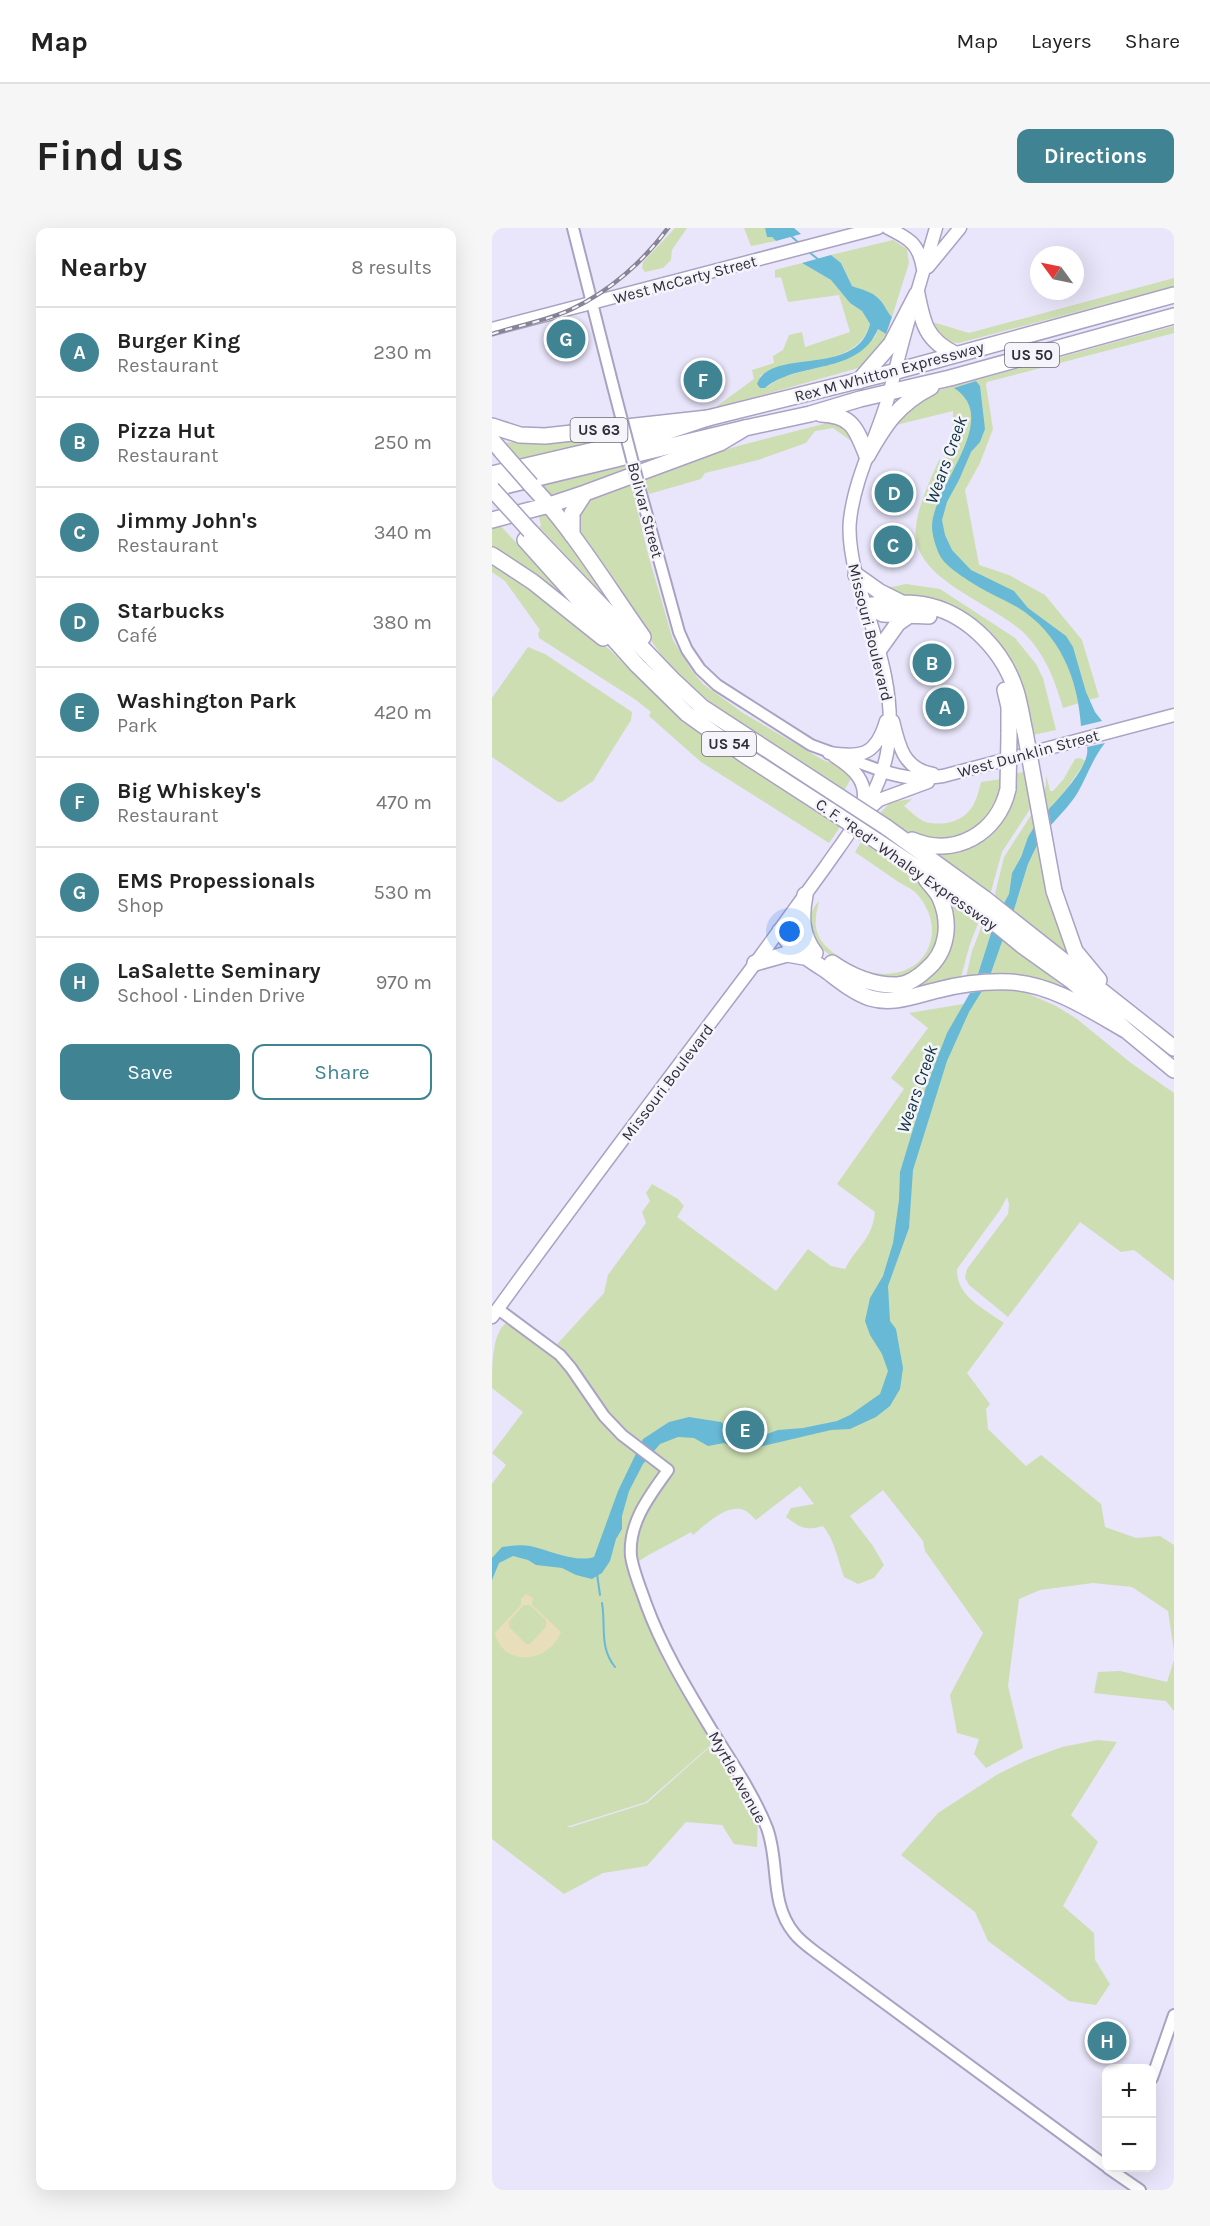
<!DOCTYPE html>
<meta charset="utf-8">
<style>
:root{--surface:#fff;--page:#f6f6f6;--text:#222;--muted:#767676;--line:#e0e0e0;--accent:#408493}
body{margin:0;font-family:Karla,sans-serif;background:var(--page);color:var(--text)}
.controls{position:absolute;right:18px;bottom:18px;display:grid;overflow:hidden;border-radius:12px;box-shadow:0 6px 24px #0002}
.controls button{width:54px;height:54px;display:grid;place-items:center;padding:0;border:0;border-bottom:2px solid var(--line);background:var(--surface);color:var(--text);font:30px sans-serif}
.compass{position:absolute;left:538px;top:18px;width:54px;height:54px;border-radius:50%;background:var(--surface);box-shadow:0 6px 24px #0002;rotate:303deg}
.you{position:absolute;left:298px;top:704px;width:21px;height:21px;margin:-15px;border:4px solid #fff;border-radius:50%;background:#1a73e8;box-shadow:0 0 0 9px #1a73e833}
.badge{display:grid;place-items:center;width:39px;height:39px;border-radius:50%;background:var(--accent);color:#fff;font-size:20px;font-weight:700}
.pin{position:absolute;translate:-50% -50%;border:3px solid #fff;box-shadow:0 2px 6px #0006}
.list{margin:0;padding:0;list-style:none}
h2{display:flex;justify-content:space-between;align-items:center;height:78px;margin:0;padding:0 24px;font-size:26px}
h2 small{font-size:20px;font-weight:400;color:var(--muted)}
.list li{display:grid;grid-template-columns:39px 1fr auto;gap:18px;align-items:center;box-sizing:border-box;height:90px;padding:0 24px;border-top:2px solid var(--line)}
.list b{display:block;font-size:22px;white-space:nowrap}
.list p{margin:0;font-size:20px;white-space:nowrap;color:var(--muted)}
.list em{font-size:20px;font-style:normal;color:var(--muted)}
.actions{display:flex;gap:12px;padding:18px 24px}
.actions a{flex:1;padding:14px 0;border:2px solid var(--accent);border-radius:12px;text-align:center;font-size:21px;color:var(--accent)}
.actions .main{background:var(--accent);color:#fff}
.map{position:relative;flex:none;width:682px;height:1962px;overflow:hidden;border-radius:12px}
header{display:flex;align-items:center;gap:36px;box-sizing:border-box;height:84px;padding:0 30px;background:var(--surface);border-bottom:2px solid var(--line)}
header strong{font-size:28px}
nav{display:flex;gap:33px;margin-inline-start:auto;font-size:21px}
.intro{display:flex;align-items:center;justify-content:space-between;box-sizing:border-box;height:144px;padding:0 36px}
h1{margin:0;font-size:42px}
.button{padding:15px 27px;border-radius:12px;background:var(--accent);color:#fff;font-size:21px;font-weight:700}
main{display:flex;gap:36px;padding:0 36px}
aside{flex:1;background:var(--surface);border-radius:12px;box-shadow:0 6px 24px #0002}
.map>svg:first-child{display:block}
</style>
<header>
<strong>Map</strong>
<nav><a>Map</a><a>Layers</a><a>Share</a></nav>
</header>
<div class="intro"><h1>Find us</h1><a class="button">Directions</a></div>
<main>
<aside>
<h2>Nearby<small>8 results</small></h2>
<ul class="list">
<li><span class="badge">A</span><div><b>Burger King</b><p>Restaurant</p></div><em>230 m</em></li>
<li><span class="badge">B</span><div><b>Pizza Hut</b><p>Restaurant</p></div><em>250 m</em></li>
<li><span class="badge">C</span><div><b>Jimmy John's</b><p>Restaurant</p></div><em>340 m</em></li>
<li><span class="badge">D</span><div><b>Starbucks</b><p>Café</p></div><em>380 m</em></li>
<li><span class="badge">E</span><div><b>Washington Park</b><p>Park</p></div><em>420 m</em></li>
<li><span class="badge">F</span><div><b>Big Whiskey's</b><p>Restaurant</p></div><em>470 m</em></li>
<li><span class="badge">G</span><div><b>EMS Propessionals</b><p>Shop</p></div><em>530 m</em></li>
<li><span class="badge">H</span><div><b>LaSalette Seminary</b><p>School · Linden Drive</p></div><em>970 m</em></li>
</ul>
<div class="actions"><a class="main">Save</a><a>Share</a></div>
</aside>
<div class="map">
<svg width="682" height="1962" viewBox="0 0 682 1962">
<rect width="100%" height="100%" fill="#e9e5fa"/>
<path fill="#cedeb3" d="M183,0H195L180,22L179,32L171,40L153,44L150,40L151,34Z
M252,0H273L275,9H280L284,13L259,18Z
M401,12L415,21L417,35L400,89C395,84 394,81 391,76C384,65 371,63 360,58L349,35L339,27Z
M310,35L339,52L358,75L370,83L378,96C372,120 346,130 323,133C316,134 310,133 303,135C291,137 279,141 268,148L273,160L290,149L351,133L383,109L386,101L394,106C388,121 379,132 366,140L228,179L225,178L262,151L260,142L282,135L281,128L291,122L297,107L310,104L313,119L358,104L347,67L296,74L289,49L283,50V42Z
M682,50V58L467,115L451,113L437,93L477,105Z
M682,98V105L495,154L494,157L501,201L488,235L473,262L487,337L517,347L553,367L590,412L607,469L571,480C563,453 554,428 534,407C505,377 429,355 424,310C421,287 438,253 447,232L460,227L461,183L400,198L407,189L441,164Z
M335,195C351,195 355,202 362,215L341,200L323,203L314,215L266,232L213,245L209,251L157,266L151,247L246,218Z
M126,203L127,210L27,234L12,215Z
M133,236L134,240L59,270L45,256Z
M138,252L156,326L181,412L200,443L211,456L251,485L331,532L353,540L361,547L352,563L230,484L178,439L90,317L82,294L91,272Z
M55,283L115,366L113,368L47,299L49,297L46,285Z
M7,296L87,383L0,323V298Z
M0,332L118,422L190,493L348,599L337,615L209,534L157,488L159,484L144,472L47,410L46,406L48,402L13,353L0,344Z
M414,356L448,361L523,410L544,436L551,450L564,502L541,507L528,456L520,434L498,403L466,380L445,371L410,367L391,357L400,359Z
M36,419L53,426L140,484L139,492L101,553L70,574H66L0,529V470Z
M588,530L594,533L573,563L556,582L552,563L554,557V547L558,563H561L571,552L583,531Z
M536,543L542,575L510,624L498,667L438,623L490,610L522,546Z
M510,551C505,595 472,620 428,609C414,605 400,594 387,586L399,574L420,571L412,578C418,583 424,589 431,593C438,596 448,596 455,595C478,590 484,576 489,554Z
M543,581L545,594L536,609L529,629L520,645L517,666L511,677L502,670L512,629Z
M548,611L559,681L583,733L540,697L538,698L521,685L536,636Z
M369,614C387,625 417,640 431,654C461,684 449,746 402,750C391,751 371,747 361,743C356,741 351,736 346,733C329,720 317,714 319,689C320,683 322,678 327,673C320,700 323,712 346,728C360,738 374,745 392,746C439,746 455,698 424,665C419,660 411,657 405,653C391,643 377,634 363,624Z
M452,667L487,693L478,716L469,749L404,767L382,764V762L450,734Z
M491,695L500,702L486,746L474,749L480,723Z
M511,711L575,762L533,749L499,745Z
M493,758L532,764L564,778L585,791L639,835L682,865V1053L642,1022L629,1024L588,994L516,1089L477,1057L473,1050L475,1041L516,986L517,976L515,969L508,982L465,1041C464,1068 491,1080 512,1095L475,1145L498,1176L494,1181L496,1201L534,1238L549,1227L609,1276L613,1299L644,1310L668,1308L682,1317V1423L676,1383L640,1359L601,1355L548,1362L527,1371L516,1458L531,1520L494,1540L482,1526L487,1511L465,1505L458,1467L491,1405L433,1323L431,1313L391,1262L358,1288L381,1318L392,1337L382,1350L366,1356L352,1349C346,1332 342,1311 331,1298C313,1303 309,1300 294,1289L299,1280L322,1276L308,1258L264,1292C260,1288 255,1282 248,1281C232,1278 212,1298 201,1307L199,1304C177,1317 154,1326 135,1342L152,1389L173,1436L220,1516L154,1574L74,1599H79L155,1575L220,1517L266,1592L265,1619L242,1616L230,1597L194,1594L155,1638L111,1645L72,1666L0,1611V1256L14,1237L0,1225L31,1184L0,1160C0,1139 0,1105 14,1095L56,1126L112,1065L116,1047L154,995L150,984L158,973L154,965L160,956L186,971L192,978L185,989L284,1063L316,1021L339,1038L353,1041C365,1018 380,1012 383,984L345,956L412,861L399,850L436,800L417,785L483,774Z
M682,1432V1483L674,1473L602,1465L606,1444L628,1443L675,1454Z
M606,1512L625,1514L579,1587L606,1614L571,1678L602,1705L603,1732L618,1756L604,1777L577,1773L496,1713L483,1684L409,1627L446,1585L506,1546L535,1532L570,1519Z"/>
<path fill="#e8dfba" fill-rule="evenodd" d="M34,1366L41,1370L40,1377L69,1404C57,1435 11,1440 3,1405L29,1377V1371ZM32,1377H38L54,1392V1399L38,1416H34L17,1399V1393Z"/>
<path fill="#68b9d5" d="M273,0H302L309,6L284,13L280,9H275Z
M339,27L349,35L360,58C370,62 380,63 388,72C393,77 394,83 400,89L394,106L386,101C366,148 307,132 273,160H268L265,156C279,118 365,151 378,96L370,83L358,75L339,52L310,35Z
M484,153L488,158L493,201L488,214L479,224L467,252L455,274L450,292L453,307L460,322L479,342L522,363L536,380L574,408L581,419L594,464L603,484L610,493L589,498C586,451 568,405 525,379C509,370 492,363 477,353C467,346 452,337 447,326C444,319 440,307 440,299C440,258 511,191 462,160Z
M613,515C601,530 595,548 586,564C579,576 568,587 559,597L556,582C568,569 599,537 595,519Z
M545,594L548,611L536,636L521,685L511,677L517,666L520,645L529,629L536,609Z
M500,702L511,711L499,745L486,746Z
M490,763L477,784L455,833L421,942L417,1000L396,1058L398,1093L404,1101L411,1140L408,1161L398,1178L384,1189L358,1201L339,1202L250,1223L232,1215L216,1218L202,1210L186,1209L168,1216L151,1236L137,1263L130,1288V1301L124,1311L118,1333L110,1345L100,1351L84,1347L70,1340L44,1337L36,1332L21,1328L7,1335L0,1352V1330L10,1319C19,1318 29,1316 38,1318C57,1322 83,1335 102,1329L126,1263L151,1211L177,1194L197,1189L229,1194L242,1204L262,1207L275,1206L286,1202L311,1200L345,1193L358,1187L388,1166L396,1143L390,1126L378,1107L373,1093L378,1070L391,1048L401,1015L407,972L408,944L433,862L455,805L478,765Z"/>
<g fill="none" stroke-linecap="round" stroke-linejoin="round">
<path stroke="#68b9d5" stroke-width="2" d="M299,8L308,16
M317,24L327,32
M105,1346L108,1367
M110,1375C114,1399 107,1419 123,1439"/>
<g stroke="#a9a2c3" stroke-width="14">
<path id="tertiary" d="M81,0L121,158
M148,262L187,404L195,422L208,441L225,457L319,517L390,543
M6,1081L68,1127L79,1140L112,1188L130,1207L176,1242C158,1267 136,1295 139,1328C141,1343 149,1361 154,1376C170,1420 195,1461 219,1501C239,1533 261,1565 275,1600C288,1635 277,1674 302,1705C308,1713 318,1720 326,1726L614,1938
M660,1850L682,1787
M616,1940L648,1962"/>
</g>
<g stroke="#a9a2c3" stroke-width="15">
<path id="secondary" d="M396,0C418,11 427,16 431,41
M436,39L468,0
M422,75L444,0
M0,101L386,0
M401,493C407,519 412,541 441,546
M337,525C370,530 384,527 394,493
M342,528C361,540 378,554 370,579
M390,543C413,550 426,552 451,548L682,487
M376,582L387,572L436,554
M0,1089C85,971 174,854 262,737C286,704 310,671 334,638C359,602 390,564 396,519C405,461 380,402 364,347C360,330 356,309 358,292C363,246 387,206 398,163C404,139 410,115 417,91"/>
</g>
<g stroke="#a9a2c3" stroke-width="18">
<path id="trunk" d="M425,66C431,96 434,112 463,126
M367,153L399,116L425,66
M329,186C360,187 364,200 375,228
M0,198L28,207L53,208L216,190L401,144L682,67
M375,228C393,196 406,176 439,159
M57,277L93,265L228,215L253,200L318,186L368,171L458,150L682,88
M80,307V285L93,265"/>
</g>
<g stroke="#a9a2c3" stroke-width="18">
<path id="motorway" d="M0,212L11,225
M0,246L162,208L216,190
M39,257C82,303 115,358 151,409
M0,261L253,200
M0,292L57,277
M38,303L180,451L210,479L348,569
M33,312L145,437L195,486L251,526L339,583
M0,327L41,354L111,410
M364,347L388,364L408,374
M373,378C395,375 417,373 438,378C478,388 512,424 524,463C528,476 530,490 533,504
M379,380L391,386L437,388
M386,423L406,395L419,386
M513,462L517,479V507
M394,599L492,670L682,820
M420,612C462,630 506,606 516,561
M385,613L482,678L532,719L581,754L635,803L682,842
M562,663L583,723L607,752
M313,667C309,688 309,707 323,725
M288,703C299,720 315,730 332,741C346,751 362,765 378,770C401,777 424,767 446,762C469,756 494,753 518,754C560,756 600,783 635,803
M263,735L295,726L312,729
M340,735C359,748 382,758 406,757C416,756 427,749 434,742C456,724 459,695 448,670C445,663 438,657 434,651"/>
</g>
<use href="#tertiary" stroke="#fff" stroke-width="10"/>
<use href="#secondary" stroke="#fff" stroke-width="12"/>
<use href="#trunk" stroke="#fff" stroke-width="15"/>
<use href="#motorway" stroke="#fff" stroke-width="15"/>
<g stroke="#888495" stroke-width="4.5">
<path id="rail" d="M0,106C25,98 57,92 80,81C118,63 152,33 176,0"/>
</g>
<use href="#rail" stroke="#f6f4fb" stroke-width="2" stroke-dasharray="7" stroke-linecap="butt"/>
<g stroke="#a9a2c3" stroke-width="14" stroke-linecap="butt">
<path id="tertiary-bridge" d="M121,158L148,262"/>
</g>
<g stroke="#a9a2c3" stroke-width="18" stroke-linecap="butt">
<path id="motorway-bridge" d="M11,225L39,257
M0,261L38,303
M533,504L562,663
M516,561L517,507
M348,569L394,599
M339,583L385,613"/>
</g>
<use href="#tertiary-bridge" stroke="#fff" stroke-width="10"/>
<use href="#motorway-bridge" stroke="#fff" stroke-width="15"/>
</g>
<g text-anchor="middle" stroke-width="5" stroke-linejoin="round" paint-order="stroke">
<g fill="#f6f4fb" stroke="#6c6975" stroke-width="1.5">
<rect x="513" y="115" width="54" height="24" rx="4.5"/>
<rect x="78.5" y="190" width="57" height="24" rx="4.5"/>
<rect x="210" y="504" width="54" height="24" rx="4.5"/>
</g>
<g font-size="15" font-weight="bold" fill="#312e3b">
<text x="540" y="132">US 50</text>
<text x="107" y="207">US 63</text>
<text x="237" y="521">US 54</text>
</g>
<g font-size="16" fill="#312e3b" stroke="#f6f4fb">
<text transform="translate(193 51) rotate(-15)" y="6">West McCarty Street</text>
<text transform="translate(397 143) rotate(-15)" y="6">Rex M Whitton Expressway</text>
<text transform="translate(154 282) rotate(75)" y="6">Bolivar Street</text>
<text transform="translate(379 404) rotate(76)" y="6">Missouri Boulevard</text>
<text transform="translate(536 525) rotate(-15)" y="6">West Dunklin Street</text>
<text transform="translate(415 636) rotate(35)" y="6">C. F. “Red” Whaley Expressway</text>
<text transform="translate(175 854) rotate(-53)" y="6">Missouri Boulevard</text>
<text transform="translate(246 1549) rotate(61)" y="6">Myrtle Avenue</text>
</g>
<g font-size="18" font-style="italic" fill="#0d3440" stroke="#f6f4fb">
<text transform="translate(454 232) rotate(-70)" y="6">Wears Creek</text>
<text transform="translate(425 861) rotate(-71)" y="6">Wears Creek</text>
</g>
</g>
</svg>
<div class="controls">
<button>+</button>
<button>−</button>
</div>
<svg class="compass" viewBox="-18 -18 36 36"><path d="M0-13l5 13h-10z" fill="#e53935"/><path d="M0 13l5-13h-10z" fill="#767676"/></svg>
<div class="you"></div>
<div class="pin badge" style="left:453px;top:479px">A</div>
<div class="pin badge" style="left:440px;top:435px">B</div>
<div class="pin badge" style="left:401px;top:317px">C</div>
<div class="pin badge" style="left:402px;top:265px">D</div>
<div class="pin badge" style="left:253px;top:1202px">E</div>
<div class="pin badge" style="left:211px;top:152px">F</div>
<div class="pin badge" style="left:74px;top:111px">G</div>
<div class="pin badge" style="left:615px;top:1813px">H</div>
</div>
</main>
